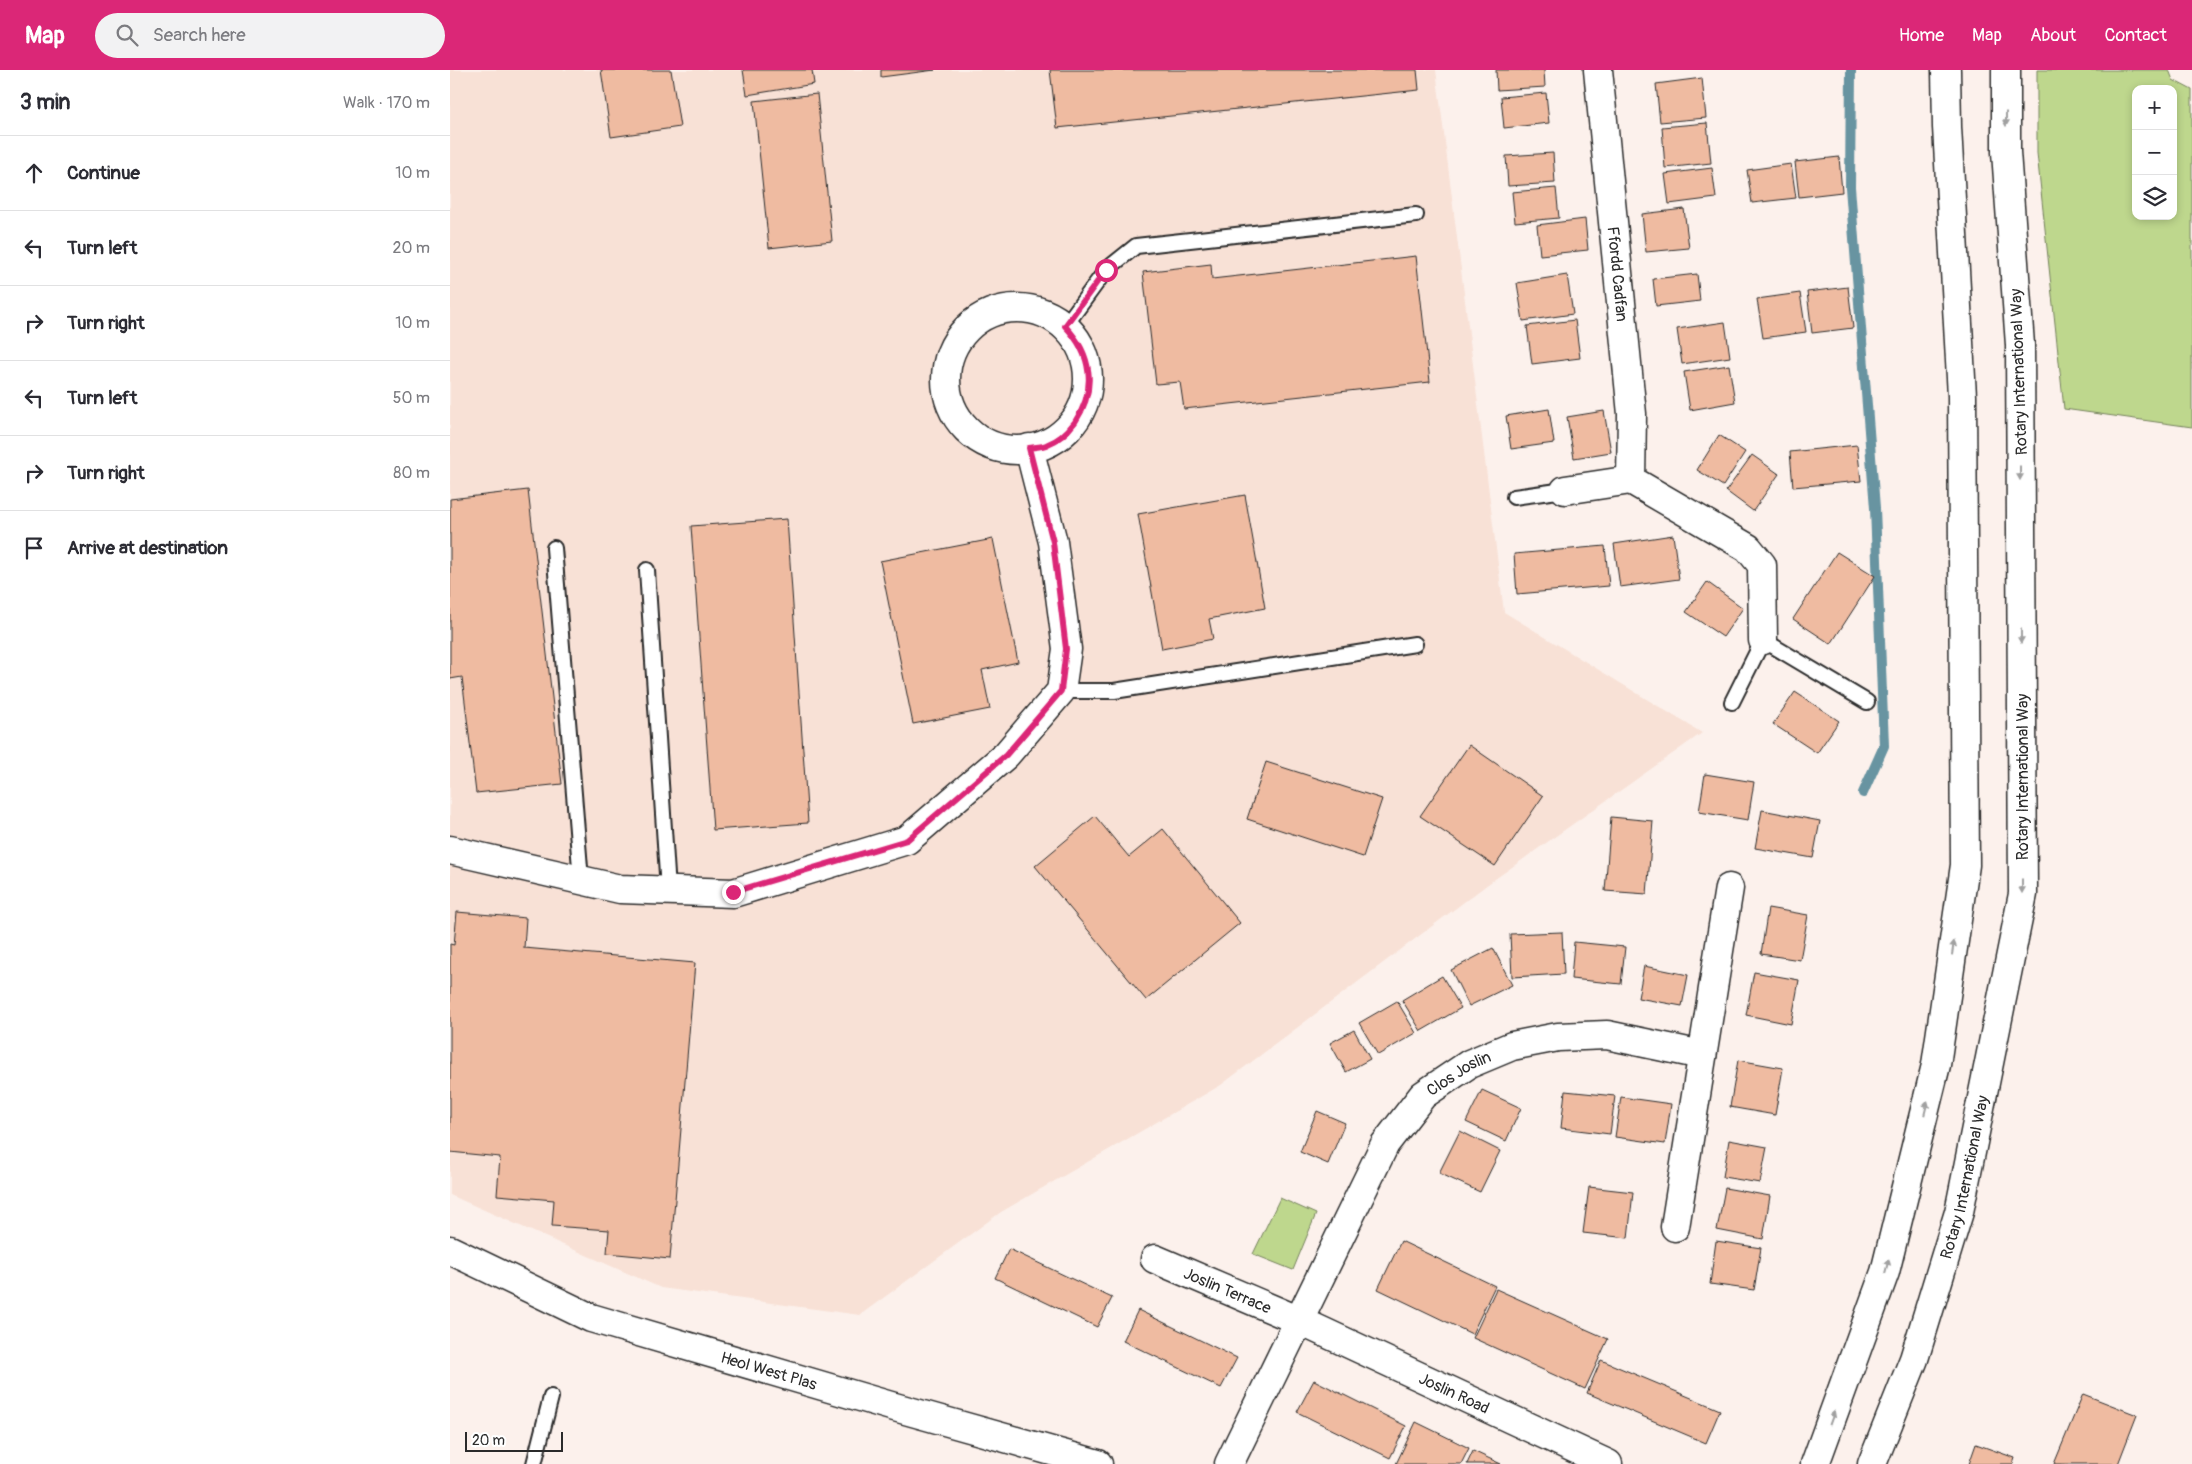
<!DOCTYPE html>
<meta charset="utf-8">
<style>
:root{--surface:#fff;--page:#f2f2f3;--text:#2b2b33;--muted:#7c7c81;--line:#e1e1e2;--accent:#db2777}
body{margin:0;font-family:Pangolin,sans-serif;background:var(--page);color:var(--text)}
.controls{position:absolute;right:15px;top:15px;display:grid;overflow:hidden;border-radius:10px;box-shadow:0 2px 8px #0003}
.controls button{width:45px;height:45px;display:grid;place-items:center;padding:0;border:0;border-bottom:1px solid var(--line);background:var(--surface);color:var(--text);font:25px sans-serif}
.scale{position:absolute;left:15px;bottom:12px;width:98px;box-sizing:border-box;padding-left:5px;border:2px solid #2b2b2b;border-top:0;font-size:14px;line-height:18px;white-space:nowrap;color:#2b2b2b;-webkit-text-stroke:4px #fff;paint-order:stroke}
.stop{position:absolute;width:15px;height:15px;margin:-11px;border:4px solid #db2777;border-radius:50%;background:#fff}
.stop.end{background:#db2777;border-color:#fff;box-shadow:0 1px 5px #0008}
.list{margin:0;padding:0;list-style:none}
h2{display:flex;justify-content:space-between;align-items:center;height:65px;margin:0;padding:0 20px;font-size:21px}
h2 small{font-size:16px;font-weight:400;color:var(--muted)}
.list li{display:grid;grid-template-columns:32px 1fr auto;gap:15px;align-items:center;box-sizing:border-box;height:75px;padding:0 20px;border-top:1px solid var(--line)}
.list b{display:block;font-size:19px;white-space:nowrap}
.list em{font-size:16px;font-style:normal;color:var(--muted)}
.icon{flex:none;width:28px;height:28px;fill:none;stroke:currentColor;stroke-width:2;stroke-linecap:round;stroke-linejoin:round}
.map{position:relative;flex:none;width:1742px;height:1394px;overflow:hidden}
header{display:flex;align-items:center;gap:30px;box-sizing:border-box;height:70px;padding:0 25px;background:var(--accent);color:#fff}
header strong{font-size:24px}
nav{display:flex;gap:28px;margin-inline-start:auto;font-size:18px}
.search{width:350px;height:45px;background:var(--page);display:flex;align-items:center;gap:12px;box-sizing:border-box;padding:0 18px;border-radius:28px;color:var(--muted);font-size:19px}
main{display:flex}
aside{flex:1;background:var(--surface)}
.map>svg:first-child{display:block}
</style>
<header>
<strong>Map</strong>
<div class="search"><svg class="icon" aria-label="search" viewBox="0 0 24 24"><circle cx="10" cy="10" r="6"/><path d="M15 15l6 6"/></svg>Search here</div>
<nav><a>Home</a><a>Map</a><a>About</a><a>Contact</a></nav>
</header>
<main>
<aside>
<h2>3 min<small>Walk · 170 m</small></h2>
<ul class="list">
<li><svg class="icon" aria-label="ahead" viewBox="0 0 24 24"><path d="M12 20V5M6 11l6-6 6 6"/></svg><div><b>Continue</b></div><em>10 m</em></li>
<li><svg class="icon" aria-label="left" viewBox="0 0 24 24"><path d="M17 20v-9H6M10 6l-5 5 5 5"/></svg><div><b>Turn left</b></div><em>20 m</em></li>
<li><svg class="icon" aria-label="right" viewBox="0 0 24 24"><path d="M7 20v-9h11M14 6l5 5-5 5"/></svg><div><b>Turn right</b></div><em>10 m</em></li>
<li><svg class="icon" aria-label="left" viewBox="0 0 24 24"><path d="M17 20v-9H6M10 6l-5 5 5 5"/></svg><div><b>Turn left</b></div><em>50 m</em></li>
<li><svg class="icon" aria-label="right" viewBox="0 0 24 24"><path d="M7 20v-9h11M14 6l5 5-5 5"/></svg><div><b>Turn right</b></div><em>80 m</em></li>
<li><svg class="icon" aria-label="arrive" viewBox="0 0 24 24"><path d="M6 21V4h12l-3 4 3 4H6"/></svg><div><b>Arrive at destination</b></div></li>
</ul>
</aside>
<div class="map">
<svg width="1742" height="1394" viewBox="0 0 1742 1394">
<rect width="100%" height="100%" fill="#fcf1ec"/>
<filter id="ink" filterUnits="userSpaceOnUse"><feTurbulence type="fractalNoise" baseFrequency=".02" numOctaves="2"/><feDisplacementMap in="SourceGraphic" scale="10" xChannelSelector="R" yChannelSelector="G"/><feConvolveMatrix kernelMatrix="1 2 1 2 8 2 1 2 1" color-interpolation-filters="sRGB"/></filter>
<g filter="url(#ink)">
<path fill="#f8e1d6" d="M0,0H986L1054,542L1252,663L1038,814L771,1015L551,1142L410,1245L211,1218L0,1125Z"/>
<path fill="#bed78d" stroke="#74815c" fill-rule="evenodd" d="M1587,0H1719L1723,10L1742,20V357L1614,339L1587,83ZM1686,19H1723V146H1686Z
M830,1128L866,1144L843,1200L803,1184Z"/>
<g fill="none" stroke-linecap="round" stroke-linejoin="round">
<path stroke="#6794a1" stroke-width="10" d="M1401,0L1400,117L1425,438L1434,676L1413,723"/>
</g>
<path fill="#efbba1" stroke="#2b2b2b" d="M151,0H221L230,57L161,67Z
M293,0H362L364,14L297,25Z
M431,0H485L431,7Z
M600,0H967L969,20L607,58Z
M1046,0H1094L1095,17L1047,20Z
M1252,8L1256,48L1210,52L1206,14Z
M1096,23L1099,53L1054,58L1051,27Z
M367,24L382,171L319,178L304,31Z
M1257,53L1261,93L1215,98L1212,57Z
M1103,83L1105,113L1058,116L1056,86Z
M1389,87L1392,122L1349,127L1345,92Z
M1341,94L1346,128L1302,133L1297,100Z
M1262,98L1266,128L1219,134L1215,104Z
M1106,118L1109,148L1065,152L1062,122Z
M1234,139L1239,178L1196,182L1192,144Z
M1135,149L1138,180L1090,185L1087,155Z
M966,186L980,312L734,339L730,312L706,314L693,202L761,194L762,209Z
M1247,204L1250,231L1206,236L1203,209Z
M1117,205L1123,244L1073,251L1067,213Z
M1398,217L1403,258L1362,263L1357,222Z
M1350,223L1356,262L1313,268L1307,229Z
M1125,250L1130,288L1082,294L1077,256Z
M1275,252L1280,287L1232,294L1227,259Z
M1279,295L1285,332L1240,340L1234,302Z
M1099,339L1104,373L1061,379L1056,346Z
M1154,341L1161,382L1124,388L1117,347Z
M1269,365L1295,382L1273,416L1247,400Z
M1407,375L1411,411L1343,417L1340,382Z
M1302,385L1329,404L1303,441L1276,421Z
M78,420L112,714L26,723L12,607L0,609V429Z
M795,425L815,538L759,549L763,569L712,579L688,444Z
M337,449L358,753L263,760L241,456Z
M1223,465L1229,509L1170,517L1164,474Z
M543,469L568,592L532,600L540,639L463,654L430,491Z
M1155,476L1159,516L1067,524L1064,484Z
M1387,482L1425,506L1381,574L1343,549Z
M1257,512L1293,538L1273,567L1236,542Z
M1345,622L1389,651L1367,683L1323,654Z
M1019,675L1093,726L1045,796L970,746Z
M816,692L932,729L913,787L797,749Z
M1255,704L1304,712L1298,750L1249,742Z
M1312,740L1370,751L1363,788L1305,778Z
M645,746L679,787L713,759L790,853L696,930L585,796Z
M1161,747L1203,751L1197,824L1155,821Z
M1318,838L1358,845L1350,890L1311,884Z
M7,842L76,848L74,878L245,893L220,1189L157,1183L159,1160L102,1156L104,1130L47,1125L50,1087L0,1082V874L4,875Z
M1112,862L1114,904L1062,907L1060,864Z
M1124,872L1175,877L1171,914L1121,909Z
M1043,878L1062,915L1019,936L1001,900Z
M1194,896L1238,905L1232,936L1188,928Z
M1304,902L1349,910L1341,954L1296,945Z
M992,906L1011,938L971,961L952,930Z
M947,931L966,963L928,985L909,953Z
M904,960L920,989L896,1002L880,973Z
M1288,990L1333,998L1325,1045L1280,1037Z
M1032,1020L1071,1038L1056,1071L1016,1052Z
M1115,1021L1165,1026L1160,1064L1111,1058Z
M1171,1027L1221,1034L1215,1074L1165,1067Z
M867,1041L895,1053L878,1094L850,1082Z
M1010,1061L1050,1081L1030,1122L989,1103Z
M1279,1070L1317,1077L1310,1113L1273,1107Z
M1139,1117L1183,1122L1178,1168L1133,1163Z
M1275,1118L1320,1126L1313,1169L1267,1160Z
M951,1171L1045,1216L1022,1264L928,1219Z
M1266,1171L1311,1178L1304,1220L1260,1214Z
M559,1179L662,1228L647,1257L545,1208Z
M1046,1219L1158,1269L1135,1319L1023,1268Z
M688,1240L787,1288L771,1318L673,1271Z
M1151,1290L1270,1340L1256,1373L1137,1323Z
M864,1310L956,1356L940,1388L847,1342Z
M1633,1324L1687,1345L1668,1394H1604Z
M966,1352L1019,1378L1011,1394H946Z
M1526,1374L1565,1388L1563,1394H1519Z
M1023,1381L1051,1394H1017Z"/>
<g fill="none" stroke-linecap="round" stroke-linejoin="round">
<g stroke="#2b2b2b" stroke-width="18">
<path id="lane" d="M615,256L656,200L686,176L966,145
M1064,427L1115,420
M104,478L131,810
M197,500L218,820
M611,621H664L965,574
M1282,632L1313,570L1417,632
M84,1394L101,1327"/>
</g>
<g stroke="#2b2b2b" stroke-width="31">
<g id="street">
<path id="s1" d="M1148,0L1182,344L1181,410L1298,478L1312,495L1313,570"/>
<circle cx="567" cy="309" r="71"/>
<path d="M1115,420L1181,410"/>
<path d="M0,780L170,819L283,823L457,770L556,685L611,621L617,579L603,472L579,378"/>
<path d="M1225,1157L1279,818"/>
<path id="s2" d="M705,1189L850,1251L1158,1394"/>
<path id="s3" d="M779,1394L935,1074L973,1025L1019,994L1062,976L1108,967L1157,965L1252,985"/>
</g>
</g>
<g stroke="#2b2b2b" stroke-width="31">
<g id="secondary">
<path id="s4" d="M0,1180L141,1248L441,1336L648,1394"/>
</g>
</g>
<g stroke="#2b2b2b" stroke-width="31">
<g id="primary">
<path d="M1365,1394L1435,1202L1486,995L1515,795L1512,326L1497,57L1496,0"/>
<path id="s5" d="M1422,1394L1464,1289L1509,1142L1573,824L1570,275L1556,82V0"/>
</g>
</g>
<use href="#lane" stroke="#fff" stroke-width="14"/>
<use href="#street" stroke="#fff" stroke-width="28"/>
<use href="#secondary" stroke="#fff" stroke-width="28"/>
<use href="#primary" stroke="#fff" stroke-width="28"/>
</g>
<defs><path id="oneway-solid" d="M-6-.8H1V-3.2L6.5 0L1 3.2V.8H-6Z" transform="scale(1.25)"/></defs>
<g fill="#a0a0a0">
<use href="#oneway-solid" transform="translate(1556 49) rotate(90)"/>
<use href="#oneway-solid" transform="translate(1570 403) rotate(90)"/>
<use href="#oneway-solid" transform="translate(1571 566) rotate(90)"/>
<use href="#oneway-solid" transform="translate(1572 816) rotate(90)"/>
<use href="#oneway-solid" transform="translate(1503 878) rotate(-82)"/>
<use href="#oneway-solid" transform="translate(1476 1038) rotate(-76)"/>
<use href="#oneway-solid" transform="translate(1437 1196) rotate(-75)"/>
<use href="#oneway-solid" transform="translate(1382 1348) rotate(-70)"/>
</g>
</g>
<g fill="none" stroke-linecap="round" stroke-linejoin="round" filter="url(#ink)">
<path stroke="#db2777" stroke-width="6" d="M283,822L457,770L556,685L611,621L616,579L603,472L579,378C585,377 593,377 598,374C609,370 619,360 625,352C647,319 642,284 615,256L656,200"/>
</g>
<g text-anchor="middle" stroke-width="4.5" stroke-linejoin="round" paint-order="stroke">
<g font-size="16" fill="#2b2b2b" stroke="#fff">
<text dy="6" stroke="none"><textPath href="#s1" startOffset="205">Ffordd Cadfan</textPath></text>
<text transform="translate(1568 302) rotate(-92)" y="6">Rotary International Way</text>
<text transform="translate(1572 707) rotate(-90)" y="6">Rotary International Way</text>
<text dy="6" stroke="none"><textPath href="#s3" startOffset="460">Clos Joslin</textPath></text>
<text dy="6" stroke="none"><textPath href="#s5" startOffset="302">Rotary International Way</textPath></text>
<text dy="6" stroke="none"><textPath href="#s2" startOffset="79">Joslin Terrace</textPath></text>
<text dy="6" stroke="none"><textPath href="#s4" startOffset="342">Heol West Plas</textPath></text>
<text dy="6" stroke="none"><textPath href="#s2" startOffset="328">Joslin Road</textPath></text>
</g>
</g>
</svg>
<div class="controls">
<button>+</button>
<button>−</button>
<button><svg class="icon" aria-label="layers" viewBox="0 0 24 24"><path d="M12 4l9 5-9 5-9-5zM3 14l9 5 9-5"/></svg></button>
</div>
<div class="scale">20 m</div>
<div class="stop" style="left:656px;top:200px"></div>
<div class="stop end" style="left:283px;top:822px"></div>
</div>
</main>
